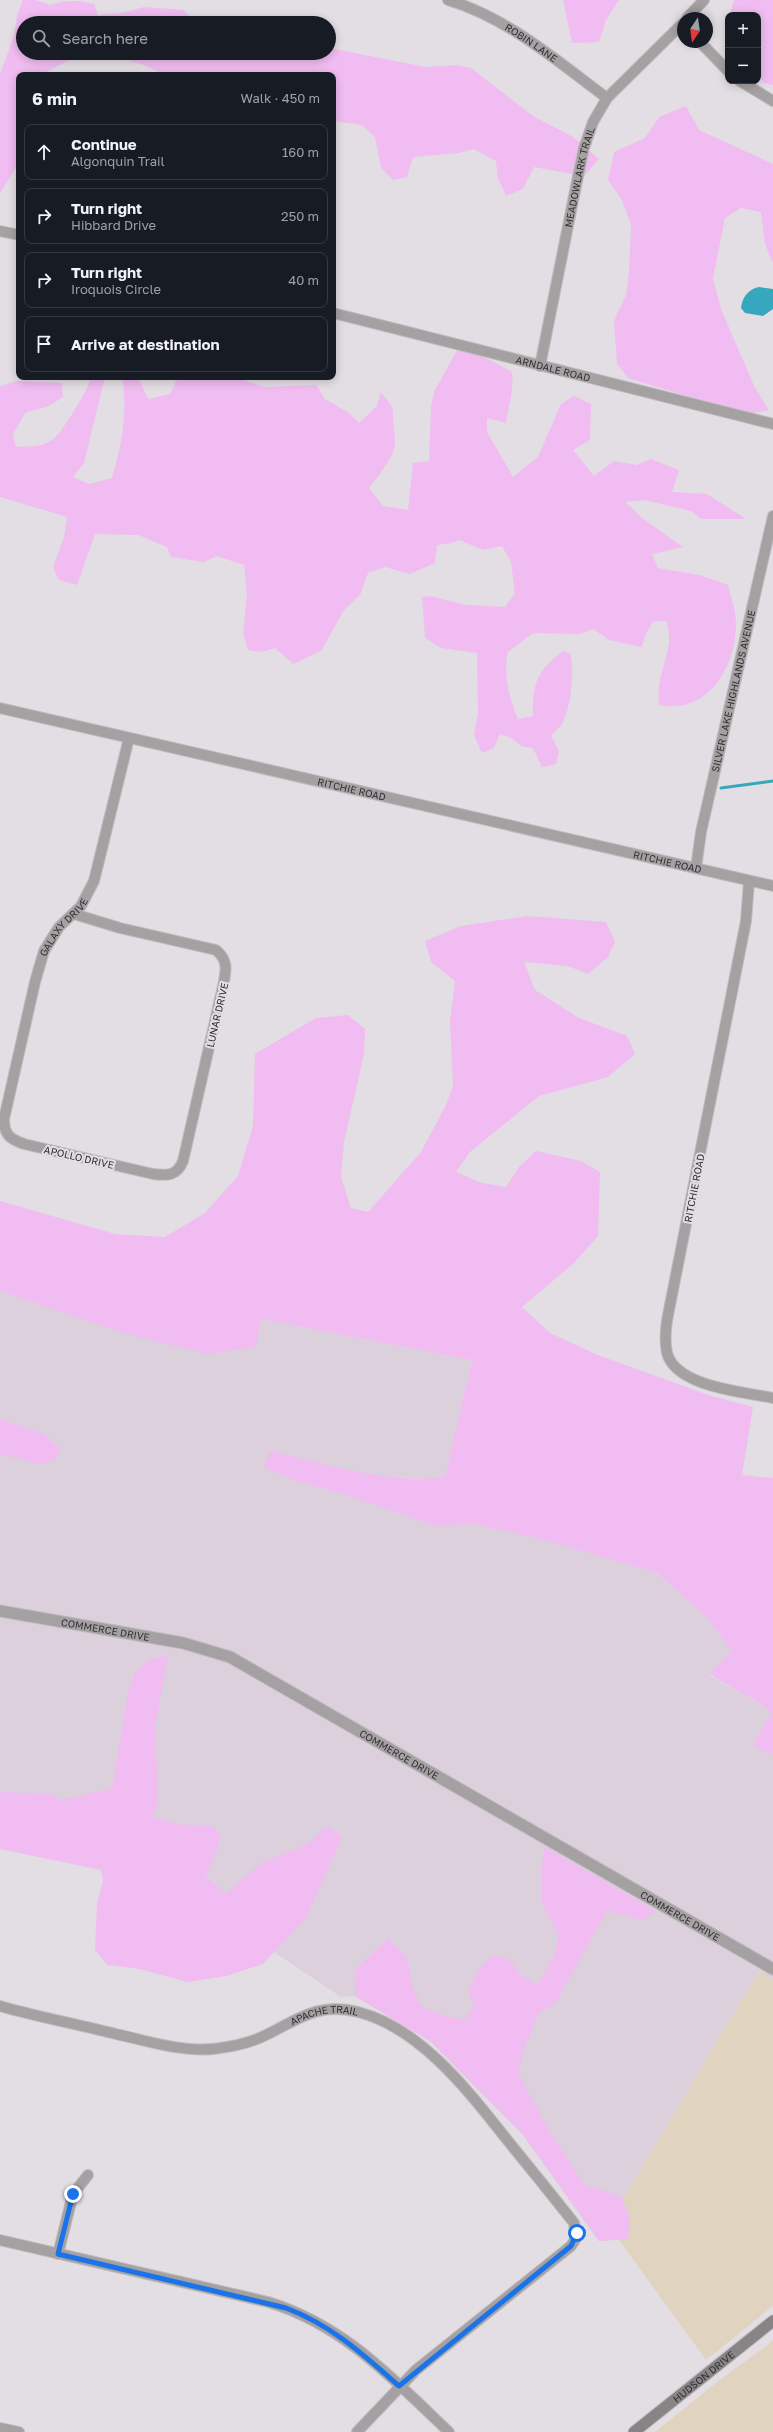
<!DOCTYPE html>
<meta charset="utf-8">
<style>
:root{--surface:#171b24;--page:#20242c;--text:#f1f3f6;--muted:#9ea1a6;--line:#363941}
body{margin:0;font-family:"Golos Text",sans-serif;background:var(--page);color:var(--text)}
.controls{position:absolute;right:12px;top:12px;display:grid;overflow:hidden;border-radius:8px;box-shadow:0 2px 10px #0003}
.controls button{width:36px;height:36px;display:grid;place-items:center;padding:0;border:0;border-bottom:1px solid var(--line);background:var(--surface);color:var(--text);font:20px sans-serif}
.compass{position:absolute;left:677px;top:12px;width:36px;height:36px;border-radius:50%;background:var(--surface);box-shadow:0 2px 10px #0003;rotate:193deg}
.stop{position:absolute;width:12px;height:12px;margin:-9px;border:3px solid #1a73e8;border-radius:50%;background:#fff}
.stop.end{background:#1a73e8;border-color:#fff;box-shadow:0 1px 4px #0008}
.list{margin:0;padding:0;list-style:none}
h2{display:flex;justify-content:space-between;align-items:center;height:52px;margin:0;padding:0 16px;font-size:17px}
h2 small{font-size:13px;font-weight:400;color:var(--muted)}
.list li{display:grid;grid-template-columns:26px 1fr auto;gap:12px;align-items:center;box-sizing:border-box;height:56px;margin:0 8px 8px;padding:0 8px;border:1px solid var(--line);border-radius:8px}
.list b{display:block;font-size:15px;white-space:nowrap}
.list p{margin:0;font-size:13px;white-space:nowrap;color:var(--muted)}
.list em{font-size:13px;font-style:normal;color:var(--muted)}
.icon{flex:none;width:22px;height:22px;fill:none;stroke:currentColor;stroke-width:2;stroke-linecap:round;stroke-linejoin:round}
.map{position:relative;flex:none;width:773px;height:2432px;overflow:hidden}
.search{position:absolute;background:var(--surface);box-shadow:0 2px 10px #0003;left:16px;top:16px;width:320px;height:44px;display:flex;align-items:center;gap:10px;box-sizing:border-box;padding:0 14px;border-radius:22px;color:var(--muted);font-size:15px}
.panel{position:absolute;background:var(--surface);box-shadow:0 2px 10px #0003;left:16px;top:72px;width:320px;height:308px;border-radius:8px}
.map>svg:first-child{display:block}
</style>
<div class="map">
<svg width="773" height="2432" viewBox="0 0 773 2432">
<rect width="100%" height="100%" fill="#e3dee3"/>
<path fill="#e0d4c0" d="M759,1971L773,1979V2306L706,2360L619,2240L628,2239L622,2200Z
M773,2341V2432H655L717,2382Z"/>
<path fill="#dbd0db" d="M0,1291L123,1333L261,1319L472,1360L445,1477L430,1479L388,1477L290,1479L356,1498L434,1526L475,1524L555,1543L657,1573L705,1616L732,1651L709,1675L772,1711L753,1744L763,1752L773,1753V1979L759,1971L622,2200L630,2216L628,2239L599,2241L523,2135L431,2042L355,1996L341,1997L274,1952L192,1869L0,1823Z"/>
<path fill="#f0bcf1" d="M23,0H35L50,5C66,0 78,0 94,4L98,15L122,13L144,7L183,10L198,23H23V53H92L71,59L44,73V75H19V163L0,193V74L14,36L17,16Z
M563,0H619L606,20L599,42L572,43Z
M734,0H773V85L764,83L758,74V15H730Z
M329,48L426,67L457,65L471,68L533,116L573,137L599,159L584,176L534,167L523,189L506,196L498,178L496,161L474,149L459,153L413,157L407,177L393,180L381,168L375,137L362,125L333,121V75H166L141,64L103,53H329Z
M686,106L699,130L773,164V263L765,244L761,212L741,208L725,218L713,278L721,309L755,388L769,410L752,413L687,396L628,378L617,364L614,321L626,295L629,273L631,225L622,200L608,180L614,152L645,138L659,117Z
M460,345L511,371C516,382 508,408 506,423L487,418V432L513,477L538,457L561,404L574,396L591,404L590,440L573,450L594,476L614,461L637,465L651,459L679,470L672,492L707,494L746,519H701L691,511L645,500L625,502L642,518L683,547L652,554L658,568L700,575L728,585C731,597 736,612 736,624C736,667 708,715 659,705C656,683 665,665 669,644C670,637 668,629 667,622L653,621L645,636L642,647L609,640L593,629L580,634L533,633L508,652C503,675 509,697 518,719L533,716C532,684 537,671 563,651L570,653C575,670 571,708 562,724C559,728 554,732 551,736L559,751L556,764L542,767L533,748L521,746L513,739L500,734L494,748L482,753L474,735L478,713L477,653L441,648L425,638L422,597L430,596L466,605L505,607L515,593L511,562L502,546L483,550L459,540L452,543L437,545L435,563L410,574L385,567L368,573L360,595L344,610L321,651L293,664L275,648L262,652L248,650L243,633L247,594L244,565L217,556L204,562L171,557L167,547L138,535L95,534L77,585L59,580L53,567L64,537L67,517L0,497V386L17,381L62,383L63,397L47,407L26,412L13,434L16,447C24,446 34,447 41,445C45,444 52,440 55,438C64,429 89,388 91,377H105L84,463L73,477L89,484L112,478C122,445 128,411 122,377H138L148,399L170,394L178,377H235L264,387L316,385L325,399L349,413L359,423L377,406L381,392L393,408C392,420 395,431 395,442C395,456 377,478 369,488L383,506L408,510L413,463L429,461L431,407L434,392Z
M527,916L606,922L615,942L608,957L588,974L568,966L524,962L535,990L579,1018L627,1036L635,1054L608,1077L539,1096L470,1152L456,1172L482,1183L506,1187L519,1167L536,1151L581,1161L600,1172L598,1236L574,1263L522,1307L550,1333L598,1355L711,1396L753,1407L742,1475L773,1478V1753L763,1752L753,1744L772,1711L709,1674L732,1651L705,1616L657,1573L555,1543L475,1524L434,1526L356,1498L290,1479L264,1467L270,1451C323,1463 391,1485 445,1477L472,1360L261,1319L256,1347L208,1354L123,1333L0,1291V1201L115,1234L165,1237L205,1213L238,1176L253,1126L255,1054L316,1018L348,1015L365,1029L364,1054L344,1142L341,1177L351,1208L368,1212L421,1152L446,1105L453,1086L450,1021L455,981L431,962L425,941L461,926Z
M0,1419L44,1434L61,1450L54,1460L41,1464L0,1454Z
M168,1656L155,1727L158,1797L154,1818L182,1825L212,1826L221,1835L216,1853L205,1876L226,1894L263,1862L306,1845L321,1831L330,1827L342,1837L306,1918L263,1964L226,1976L188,1982L139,1969L107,1965L95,1950L97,1904L103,1880L101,1870L0,1849V1792L51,1794L60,1800L112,1789L128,1692L135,1673L149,1660Z
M545,1847L656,1911L643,1920L607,1911L555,2004L539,2012L523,2051L518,2072L548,2129L585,2185L620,2196L630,2216L628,2239L599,2241L523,2135L431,2042L355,1996L356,1969L388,1938L407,1958L413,1987L421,2006L444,2016L465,2020L474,2007L468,1990L480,1968L491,1956L509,1959L520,1974L537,1985L555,1955L558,1934L541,1901V1869Z"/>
<path fill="#36a7bd" d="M759,287L773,289V309L763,316L745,313L741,308C742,298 748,289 759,287Z"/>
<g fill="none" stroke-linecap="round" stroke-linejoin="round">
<path stroke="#36a7bd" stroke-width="3" d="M721,788L773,781"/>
<g stroke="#bfbbbf" stroke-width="12">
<g id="minor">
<path id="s1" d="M448,0C508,18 557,61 607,98"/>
<path d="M687,18L704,0"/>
<path d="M700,42L728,71"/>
<path d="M740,81L773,101"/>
<path d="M0,231L19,235"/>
<path id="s2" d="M333,313L773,424"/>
<path id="s3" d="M540,366L576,186L584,148L593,122L607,98L683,23"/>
<path id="s4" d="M0,708L773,886"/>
<path id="s5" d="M696,868L701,832L773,516"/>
<path d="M749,881L746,921L669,1310C666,1324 664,1339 667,1353C676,1387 744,1392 773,1398"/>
<path id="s6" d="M74,914L120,928L216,950C229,961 226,971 223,986L183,1161C177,1176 167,1176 153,1174L24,1144C10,1139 4,1135 4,1119L35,982L44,951L59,927L81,906L94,881L129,738"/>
<path id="s7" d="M0,2006C38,2017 77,2024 116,2034C148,2041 180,2052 213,2049C232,2047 251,2043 268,2034C300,2018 320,2002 358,2012C421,2028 469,2092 508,2141C530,2168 552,2195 574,2223L576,2238L571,2246L416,2370L357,2432"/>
<path d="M0,2240L268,2302C344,2325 393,2379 449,2432"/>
<path d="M58,2254L73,2194L88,2175"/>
<path d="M0,2428L19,2432"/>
</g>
</g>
<g stroke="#bfbbbf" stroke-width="13">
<g id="tertiary">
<path id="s8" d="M0,1611L183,1643L230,1657L773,1969"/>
</g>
</g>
<g stroke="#bfbbbf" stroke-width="13">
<g id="secondary">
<path id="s9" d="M634,2432L773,2321"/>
</g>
</g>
<use href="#minor" stroke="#a5a1a2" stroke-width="10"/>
<use href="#tertiary" stroke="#a5a1a2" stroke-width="11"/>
<use href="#secondary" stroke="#888384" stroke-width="11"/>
</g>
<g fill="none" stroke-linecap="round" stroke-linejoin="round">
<path stroke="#1a73e8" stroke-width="5" d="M73,2194L58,2254L286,2308C331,2325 363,2354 399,2386L571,2246L577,2233"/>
</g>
<g text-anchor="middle" stroke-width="4" stroke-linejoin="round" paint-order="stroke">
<g font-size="10" fill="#312f31" stroke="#e3dee3">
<text dy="4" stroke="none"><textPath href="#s1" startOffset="94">ROBIN LANE</textPath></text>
<text dy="4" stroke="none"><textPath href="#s3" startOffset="193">MEADOWLARK TRAIL</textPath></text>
<text dy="4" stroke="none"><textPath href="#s2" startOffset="227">ARNDALE ROAD</textPath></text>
<text dy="4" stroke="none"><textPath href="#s5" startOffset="181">SILVER LAKE HIGHLANDS AVENUE</textPath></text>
<text dy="4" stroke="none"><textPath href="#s4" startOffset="361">RITCHIE ROAD</textPath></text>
<text dy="4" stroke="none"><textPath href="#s4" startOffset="685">RITCHIE ROAD</textPath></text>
<text dy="4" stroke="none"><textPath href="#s6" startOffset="773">GALAXY DRIVE</textPath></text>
<text transform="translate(217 1015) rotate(-77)" y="4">LUNAR DRIVE</text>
<text transform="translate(79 1157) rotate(13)" y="4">APOLLO DRIVE</text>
<text transform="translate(694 1188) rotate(-79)" y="4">RITCHIE ROAD</text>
<text dy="4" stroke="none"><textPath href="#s8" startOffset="107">COMMERCE DRIVE</textPath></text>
<text dy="4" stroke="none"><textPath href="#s8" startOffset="430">COMMERCE DRIVE</textPath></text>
<text dy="4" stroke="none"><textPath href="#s8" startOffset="754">COMMERCE DRIVE</textPath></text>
<text dy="4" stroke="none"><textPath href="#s7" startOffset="336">APACHE TRAIL</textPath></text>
<text dy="4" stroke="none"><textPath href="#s9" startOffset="89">HUDSON DRIVE</textPath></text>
</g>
</g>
</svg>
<div class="controls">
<button>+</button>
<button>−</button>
</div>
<svg class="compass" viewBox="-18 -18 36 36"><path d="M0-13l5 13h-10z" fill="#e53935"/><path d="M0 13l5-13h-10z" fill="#9ea1a6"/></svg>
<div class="stop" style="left:577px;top:2233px"></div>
<div class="stop end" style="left:73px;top:2194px"></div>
<div class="search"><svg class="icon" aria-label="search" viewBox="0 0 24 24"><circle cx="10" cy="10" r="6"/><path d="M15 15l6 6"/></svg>Search here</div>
<section class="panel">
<h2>6 min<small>Walk · 450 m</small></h2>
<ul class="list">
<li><svg class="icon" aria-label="ahead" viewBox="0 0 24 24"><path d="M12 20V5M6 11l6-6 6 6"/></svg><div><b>Continue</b><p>Algonquin Trail</p></div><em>160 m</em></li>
<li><svg class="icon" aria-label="right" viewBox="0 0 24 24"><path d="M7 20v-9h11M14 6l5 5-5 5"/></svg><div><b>Turn right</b><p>Hibbard Drive</p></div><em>250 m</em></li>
<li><svg class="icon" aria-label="right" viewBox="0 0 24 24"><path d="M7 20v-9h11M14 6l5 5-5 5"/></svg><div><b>Turn right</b><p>Iroquois Circle</p></div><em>40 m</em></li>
<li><svg class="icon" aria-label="arrive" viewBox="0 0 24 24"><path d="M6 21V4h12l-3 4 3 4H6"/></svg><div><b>Arrive at destination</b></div></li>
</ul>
</section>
</div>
